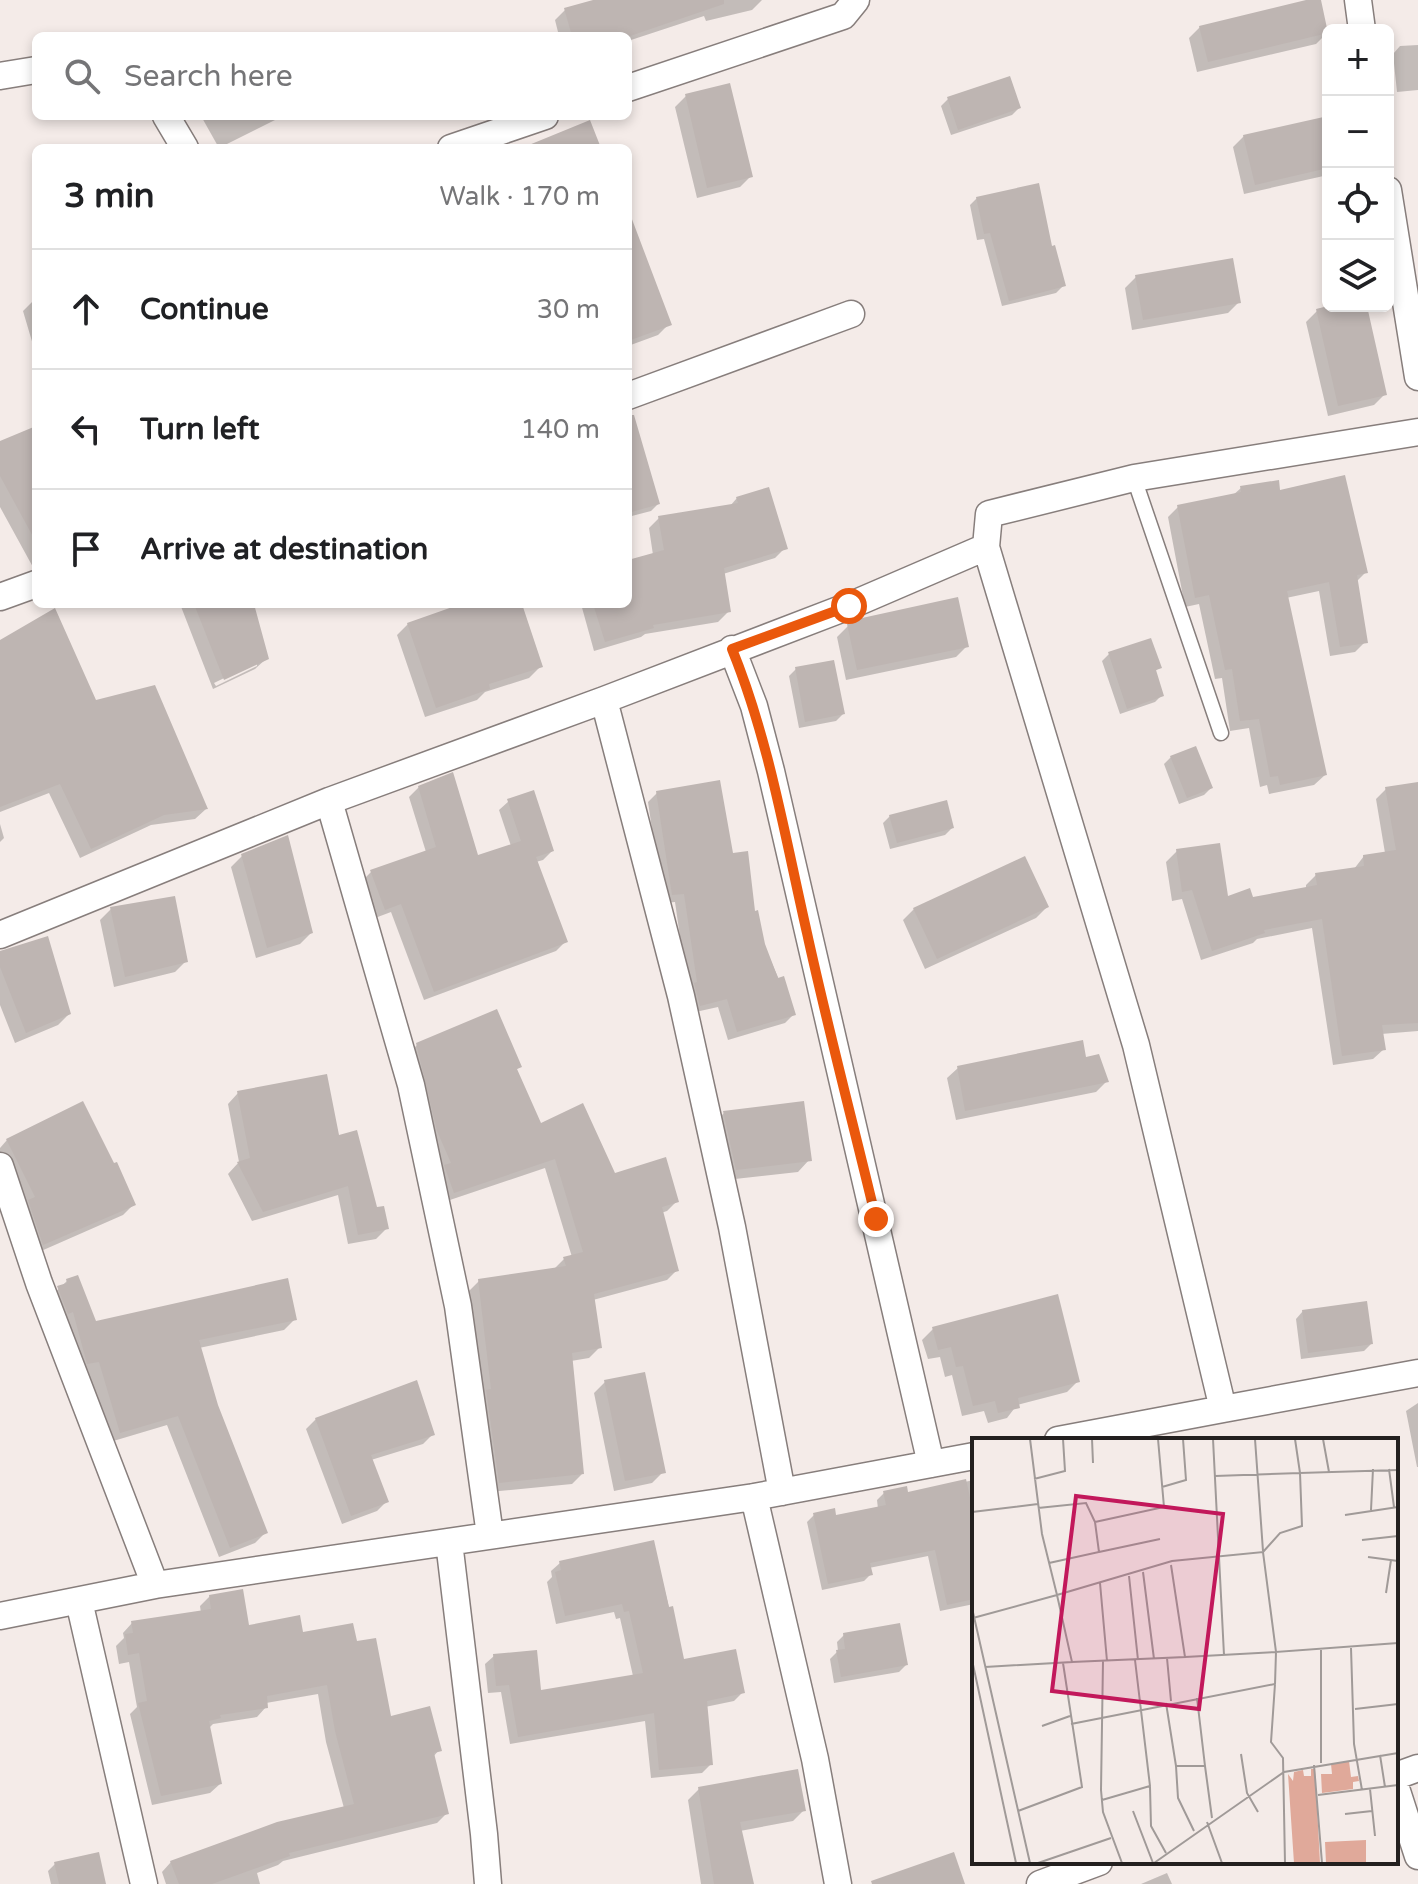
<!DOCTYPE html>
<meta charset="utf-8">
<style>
:root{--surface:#fff;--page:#f2f2f2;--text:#202124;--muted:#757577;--line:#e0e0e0}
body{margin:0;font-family:"Varela Round",sans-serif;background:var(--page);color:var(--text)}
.controls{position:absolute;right:24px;top:24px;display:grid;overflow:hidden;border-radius:12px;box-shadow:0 4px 12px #0003}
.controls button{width:72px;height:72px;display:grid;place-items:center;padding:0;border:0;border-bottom:2px solid var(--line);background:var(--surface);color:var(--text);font:40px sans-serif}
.stop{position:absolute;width:24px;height:24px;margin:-18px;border:6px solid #ea580c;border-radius:50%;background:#fff}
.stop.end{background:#ea580c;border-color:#fff;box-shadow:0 2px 8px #0008}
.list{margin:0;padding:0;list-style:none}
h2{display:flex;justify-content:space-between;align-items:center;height:104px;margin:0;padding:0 32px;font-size:34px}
h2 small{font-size:26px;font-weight:400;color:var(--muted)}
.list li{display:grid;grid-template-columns:52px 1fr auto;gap:24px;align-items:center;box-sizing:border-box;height:120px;padding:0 32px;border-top:2px solid var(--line)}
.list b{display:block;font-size:30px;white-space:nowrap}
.list em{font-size:26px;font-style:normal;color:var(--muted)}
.icon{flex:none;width:44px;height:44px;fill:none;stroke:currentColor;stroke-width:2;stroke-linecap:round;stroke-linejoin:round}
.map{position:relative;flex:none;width:1418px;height:1884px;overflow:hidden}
.search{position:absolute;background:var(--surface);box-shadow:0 4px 12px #0003;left:32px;top:32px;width:600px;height:88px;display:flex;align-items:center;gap:20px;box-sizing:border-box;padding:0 28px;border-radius:12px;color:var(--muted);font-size:30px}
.panel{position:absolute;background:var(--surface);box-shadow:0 4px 12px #0003;left:32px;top:144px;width:600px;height:464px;border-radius:12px}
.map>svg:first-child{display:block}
</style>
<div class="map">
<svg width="1418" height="1884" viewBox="0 0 1418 1884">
<rect width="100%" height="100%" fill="#f4ebe8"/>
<path fill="#0003" fill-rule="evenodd" d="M600,0H762L752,10L706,21L704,16L628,41V36H559L555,20L565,10Z
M1315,0H1319L1327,33L1316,44L1197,72L1189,38L1200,27Z
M1418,45V90L1397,92L1393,54L1400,46Z
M686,96L751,176L740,187L697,198L675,107Z
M948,99L1019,108L1012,115L951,135L941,106Z
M201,116H283L219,148Z
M1328,118V175L1244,194L1233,147L1244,136Z
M977,198L1051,248L1063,286L1056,293L1002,306L984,239L977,240L970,205Z
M628,217L669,324L658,335L628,346Z
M1136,277L1239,302L1228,313L1132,330L1125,288Z
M34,300H36V355L23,311Z
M1337,306H1365L1385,394L1374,405L1328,416L1306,322L1317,311Z
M36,428V568L34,569L0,507V443Z
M628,440L658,504L651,511L628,517Z
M1241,488L1279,493L1366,572L1356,582L1365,642L1355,652L1330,656L1319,591L1286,598L1325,775L1314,785L1269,794L1267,785L1260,787L1249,728L1230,731L1222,678L1215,679L1199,604L1185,607L1168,517L1178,507L1232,496Z
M737,498L785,548L775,558L723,574L729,611L718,622L645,634L641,637L594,651L581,604H628V562L653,555L649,528L659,518L730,506Z
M180,604H251L267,658L255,669L213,689ZM257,662V666L216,686L214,683Z
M454,604H520L540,667L529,678L485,692L477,700L425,717L397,635L408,624L456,608Z
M848,626L967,646L956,657L846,680L837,637Z
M0,643L95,703L206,809L195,819L151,825L80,858L49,793L0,812Z
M1109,654L1159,668L1154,672L1162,695L1155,702L1120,714L1102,661Z
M796,669L843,714L836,721L799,728L789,676Z
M1171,757L1211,788L1204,795L1179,804L1164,764Z
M1418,784V1031L1381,1034L1384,1049L1373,1059L1333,1065L1312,928L1257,939L1253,943L1201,960L1182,899L1172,901L1166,862L1177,851L1226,898L1252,900L1306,889V885L1316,875L1354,869L1364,856L1385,853L1376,799L1386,789Z
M419,787L476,857L511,846L499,810L509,801L552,851L543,860L536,862L565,942L556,951L424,1000L391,912L375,918L362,881L371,872L426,852L409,797Z
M657,793L753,913L764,945L794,1014L785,1023L728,1040L718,1007L691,1013L675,902L663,903L648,802Z
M890,816L952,828L945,835L890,849L883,823Z
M0,824L4,838L0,842Z
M242,856L311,933L300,944L256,958L231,867Z
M1047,907L1036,918L925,969L903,920L914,909Z
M111,909L186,961L175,972L114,987L100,920Z
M0,953L69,1014L58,1025L15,1043L0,1005Z
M417,1045L519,1067L515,1071L540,1125L614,1175L677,1201L667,1211L661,1213L677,1270L667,1280L593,1300L599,1348L589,1358L571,1361L582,1474L572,1484L489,1492L469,1291L479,1281L553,1270L564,1259L572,1257L545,1168L444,1202L407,1055Z
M1084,1060L1106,1082L1096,1092L956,1120L947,1078L958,1068Z
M238,1093L337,1137L387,1228L376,1239L348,1244L338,1195L252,1221L228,1174L239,1162L228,1104Z
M724,1113L809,1160L798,1172L726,1180L713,1124Z
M7,1140L134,1204L123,1215L32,1255L0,1158V1148Z
M67,1281L95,1324L295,1319L284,1330L199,1348L216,1405L266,1532L255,1543L219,1557L167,1425L110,1442L88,1371L77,1374L48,1299Z
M1303,1311L1371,1344L1364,1351L1301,1359L1296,1319Z
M933,1329L1078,1381L1067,1392L1017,1405L1007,1418L988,1423L984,1411L962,1416L952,1375L945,1377L940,1357L928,1359L922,1340Z
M605,1382L663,1472L652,1483L614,1491L594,1393Z
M1418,1403V1467H1417L1406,1411Z
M316,1419L433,1434L423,1444L371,1460L386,1502L377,1511L342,1524L306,1429Z
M974,1480V1604L940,1611L928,1556L869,1568L871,1574L864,1581L822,1590L807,1522L814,1515L835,1517L878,1509L877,1500L884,1493L906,1494Z
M653,1542L682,1661L742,1693L734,1701L705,1707L711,1764L702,1773L651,1778L645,1721L510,1744L501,1692L488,1693L485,1664L494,1656L539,1693L633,1676L620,1618L616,1619L614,1612L556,1624L547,1582L552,1577L551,1571L560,1563Z
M210,1596L247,1627L355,1644L390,1719L439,1750L433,1757L447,1813L437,1823L283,1861L278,1865L257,1873L260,1884H166L162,1872L171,1862L344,1808L326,1742L318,1694L266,1703V1707L257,1717L213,1724L209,1728L220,1784L210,1793L152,1805L130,1714L137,1707L129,1662L119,1664L116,1646L124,1638L123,1633L132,1623L201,1613L200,1606Z
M844,1635L906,1665L899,1672L834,1683L830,1659L838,1651L837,1642Z
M699,1789L804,1810L793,1821L740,1831L752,1884H701L688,1800Z
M55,1864L104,1884H51L48,1871Z
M1167,1873L1172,1884H1141Z"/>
<path fill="#beb5b2" d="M593,0H724V4L630,36H572L564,8Z
M1306,0H1321L1328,33L1208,62L1199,26Z
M1010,76L1021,108L958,130L947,97Z
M730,83L753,177L707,188L685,94Z
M1328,116V168L1255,185L1243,135Z
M590,120L601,148H524V147Z
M1039,183L1052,246L1055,245L1066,286L1009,301L990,233L984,234L976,197Z
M630,214L672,325L628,341V215Z
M1233,258L1241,303L1143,320L1135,275Z
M1328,306H1367L1387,395L1338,406L1316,309Z
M628,415H634L660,504L628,513Z
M36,426V542L0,476V441Z
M1345,475L1368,573L1357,575L1368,643L1340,647L1329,582L1287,591L1327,775L1280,785L1278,776L1270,777L1259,719L1240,721L1232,669L1225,670L1209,595L1195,598L1177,505L1241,492L1240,486L1279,480L1280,490Z
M769,487L788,549L724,568L731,612L653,625L654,628L605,642L593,604H628V560L664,550L658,516L738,503L736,497Z
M958,597L969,647L857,670L847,624L862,618Z
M194,604H254L269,659L224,680Z
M461,604H522L543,667L489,684L490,689L436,708L407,623Z
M55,608L96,700L155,685L208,809L164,815L91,849L60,784L0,807V640Z
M1151,638L1162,668L1156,670L1164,696L1127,709L1108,652Z
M834,660L845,714L805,722L795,667Z
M1196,746L1213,788L1187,798L1170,756Z
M453,772L478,855L521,841L507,799L534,790L554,851L536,857L568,942L434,992L401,904L385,910L370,870L436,847L418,786Z
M720,780L733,853L748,851L755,911L758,910L765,944L778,978L784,976L796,1015L737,1032L727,999L700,1006L694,983L697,982L684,894L672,895L656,791Z
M1418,782V1023L1382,1025L1386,1050L1342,1056L1322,919L1264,930L1265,933L1212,951L1192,890L1182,892L1176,849L1220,843L1228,896L1250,888L1253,897L1317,885L1315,873L1364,866L1363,855L1396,850L1385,787Z
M947,800L954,828L897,843L889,815Z
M288,835L313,933L267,948L241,854Z
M1025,856L1049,907L937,959L913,908Z
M175,896L188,962L125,977L110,907Z
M48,936L71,1014L26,1033L0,967V951Z
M497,1009L522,1067L517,1069L541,1123L583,1103L615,1173L666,1157L679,1202L662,1207L679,1271L594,1294L602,1348L572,1353L584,1474L499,1483L486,1390L491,1389L478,1279L566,1266L563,1257L583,1252L555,1159L454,1193L444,1165L451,1163L437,1131L416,1043Z
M1083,1040L1086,1057L1099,1054L1109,1082L965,1111L957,1066Z
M327,1074L339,1135L357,1130L377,1207L384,1206L389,1229L358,1235L348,1186L263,1212L237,1162L250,1158L237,1091Z
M83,1101L114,1163L117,1162L136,1205L43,1245L28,1200L35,1197L6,1139Z
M804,1101L812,1161L736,1170L723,1111Z
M78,1275L96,1321L288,1278L297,1320L199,1340L218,1405L268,1533L230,1548L178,1416L120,1433L99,1362L87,1364L73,1312L68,1314L57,1286L67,1283L66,1279Z
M1058,1294L1080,1382L1018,1398L1020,1408L998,1413L995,1401L973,1406L963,1366L956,1367L951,1347L938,1350L932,1327Z
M1367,1301L1373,1344L1308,1353L1302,1310Z
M645,1372L666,1473L625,1481L604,1380Z
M417,1380L435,1435L371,1455L389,1502L351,1516L315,1418Z
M966,1479L974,1516V1599L947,1605L935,1550L870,1563L873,1575L828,1584L813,1513L835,1508L836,1515L886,1505L883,1491L907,1486L908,1492Z
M654,1540L669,1607L673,1606L684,1659L736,1649L745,1693L707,1701L713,1765L659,1770L654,1713L518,1737L509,1685L496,1686L493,1654L537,1650L541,1690L643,1673L629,1611L624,1612L622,1604L565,1616L555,1572L561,1570L559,1561Z
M243,1589L249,1625L300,1615L303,1632L353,1623L357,1641L376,1638L391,1716L430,1706L442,1751L434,1753L449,1814L289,1853L290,1856L212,1884H179L170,1861L277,1822L354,1804L335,1731L327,1685L267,1696L268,1708L220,1715L221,1718L209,1721L222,1784L161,1796L138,1703L147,1701L139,1653L128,1655L125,1634L133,1633L131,1621L211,1609L209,1595Z
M900,1623L908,1665L841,1677L836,1650L845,1649L843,1633Z
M798,1769L806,1811L740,1822L754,1884H714L698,1787Z
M99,1852L106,1884H59L54,1862Z
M954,1852L965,1884H872L871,1881Z"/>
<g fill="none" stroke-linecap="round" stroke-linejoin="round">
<g stroke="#877e7c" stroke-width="17">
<path id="lane" d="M1134,478L1221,733"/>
</g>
<g stroke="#877e7c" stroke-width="29">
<path id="street" d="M1358,0L1362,30
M0,76L36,70
M628,88L843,16L856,0
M166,116L185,148
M451,148L545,116
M1388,190L1418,377
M628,396L851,314
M0,597L36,584
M732,649L754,706L771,771L931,1464
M604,700L681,996L732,1227L782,1492
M329,801L411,1085L458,1306L490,1535
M0,935L329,801L604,700L849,606L986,547
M0,1166L39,1283L155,1585L0,1616
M1223,1409L1418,1373
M1058,1440L1223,1409L1136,1045L986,547L989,514L1134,478L1418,432
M754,1497L815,1759L838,1884
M449,1542L484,1834L488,1884
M155,1585L754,1497L974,1456
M79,1601L144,1884
M1396,1776L1418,1768
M1396,1788L1418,1856
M1040,1884L1099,1862"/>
</g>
<use href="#lane" stroke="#fff" stroke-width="14"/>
<use href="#street" stroke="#fff" stroke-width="26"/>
</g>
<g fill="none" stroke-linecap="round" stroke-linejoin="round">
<path stroke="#ea580c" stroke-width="10" d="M849,606L732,649C769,740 785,837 807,933C828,1029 853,1123 876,1219"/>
</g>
<g transform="translate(972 1438)">
<rect width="426" height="426" fill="#f4ebe8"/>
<path d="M377,323L379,339L386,338L387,343L381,344V351L350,355L349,336H360L359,326ZM339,331H343L348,425H322L316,336L321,343L322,334L331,332L332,338H339ZM394,402V425H354L353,404Z" fill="#e0a99a"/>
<path fill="none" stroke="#a09a98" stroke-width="2" d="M120,1L121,25M241,1L252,217M283,1L291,113M323,1L328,35L426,32M351,1L357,34M417,31L422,69M243,38L328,35L330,88L308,95L291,114M62,41L93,33L91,1M190,49L214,42L211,1M66,70L114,65L123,84L127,114L77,125M399,72L401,31M0,74L66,66M373,77L426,69M123,84L192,69L186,1M390,102L426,98M127,114L188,101M396,119L426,123M171,134L182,221M157,138L166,222M128,145L135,223M414,155L419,122M0,170L58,425M1,180L85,157L70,96L58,1M379,210L382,306L390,352M349,212V325M195,220L199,263M0,222L44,425M131,223L129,352L131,374L150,425M100,224L213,219L199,127M13,229L100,224L85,157L200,123L291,114L304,214L426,205M303,246L299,304L311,320L313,425M225,260L233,328M194,265L204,328H233L240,380M383,271L426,266M99,286L303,246L304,214L213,219M70,288L98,278M269,316L275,355L286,374M408,317L413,349M342,327L350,425M204,328L206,360L222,393M178,349L179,388L194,415M398,351L403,398M346,357L426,347M130,362L178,348L163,222M46,373L110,349L91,225M161,373L181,425M373,376L400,373M235,384L250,425M66,425L139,400M182,425L312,334L426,315"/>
<path fill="#c2185b" fill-opacity="0.15" stroke="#c2185b" stroke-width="4" d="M104,58L251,76L227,271L80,253Z"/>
<rect width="426" height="426" fill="none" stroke="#23201f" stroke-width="4"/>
</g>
</svg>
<div class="controls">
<button>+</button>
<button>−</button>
<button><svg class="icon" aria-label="locate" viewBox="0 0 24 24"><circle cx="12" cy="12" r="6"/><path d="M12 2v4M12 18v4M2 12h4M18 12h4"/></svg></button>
<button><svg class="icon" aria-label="layers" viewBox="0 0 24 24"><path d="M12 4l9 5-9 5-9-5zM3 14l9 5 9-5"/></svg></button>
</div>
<div class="stop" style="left:849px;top:606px"></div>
<div class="stop end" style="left:876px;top:1219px"></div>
<div class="search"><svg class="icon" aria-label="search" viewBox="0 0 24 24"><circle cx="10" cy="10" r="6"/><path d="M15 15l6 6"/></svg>Search here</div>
<section class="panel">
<h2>3 min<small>Walk · 170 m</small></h2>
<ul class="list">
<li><svg class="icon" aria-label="ahead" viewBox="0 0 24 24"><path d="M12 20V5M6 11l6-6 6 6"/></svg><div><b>Continue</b></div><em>30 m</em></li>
<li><svg class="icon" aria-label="left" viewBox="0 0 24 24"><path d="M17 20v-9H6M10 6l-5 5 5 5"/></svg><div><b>Turn left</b></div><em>140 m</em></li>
<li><svg class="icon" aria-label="arrive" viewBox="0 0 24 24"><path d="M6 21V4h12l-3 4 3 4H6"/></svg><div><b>Arrive at destination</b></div></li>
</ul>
</section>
</div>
